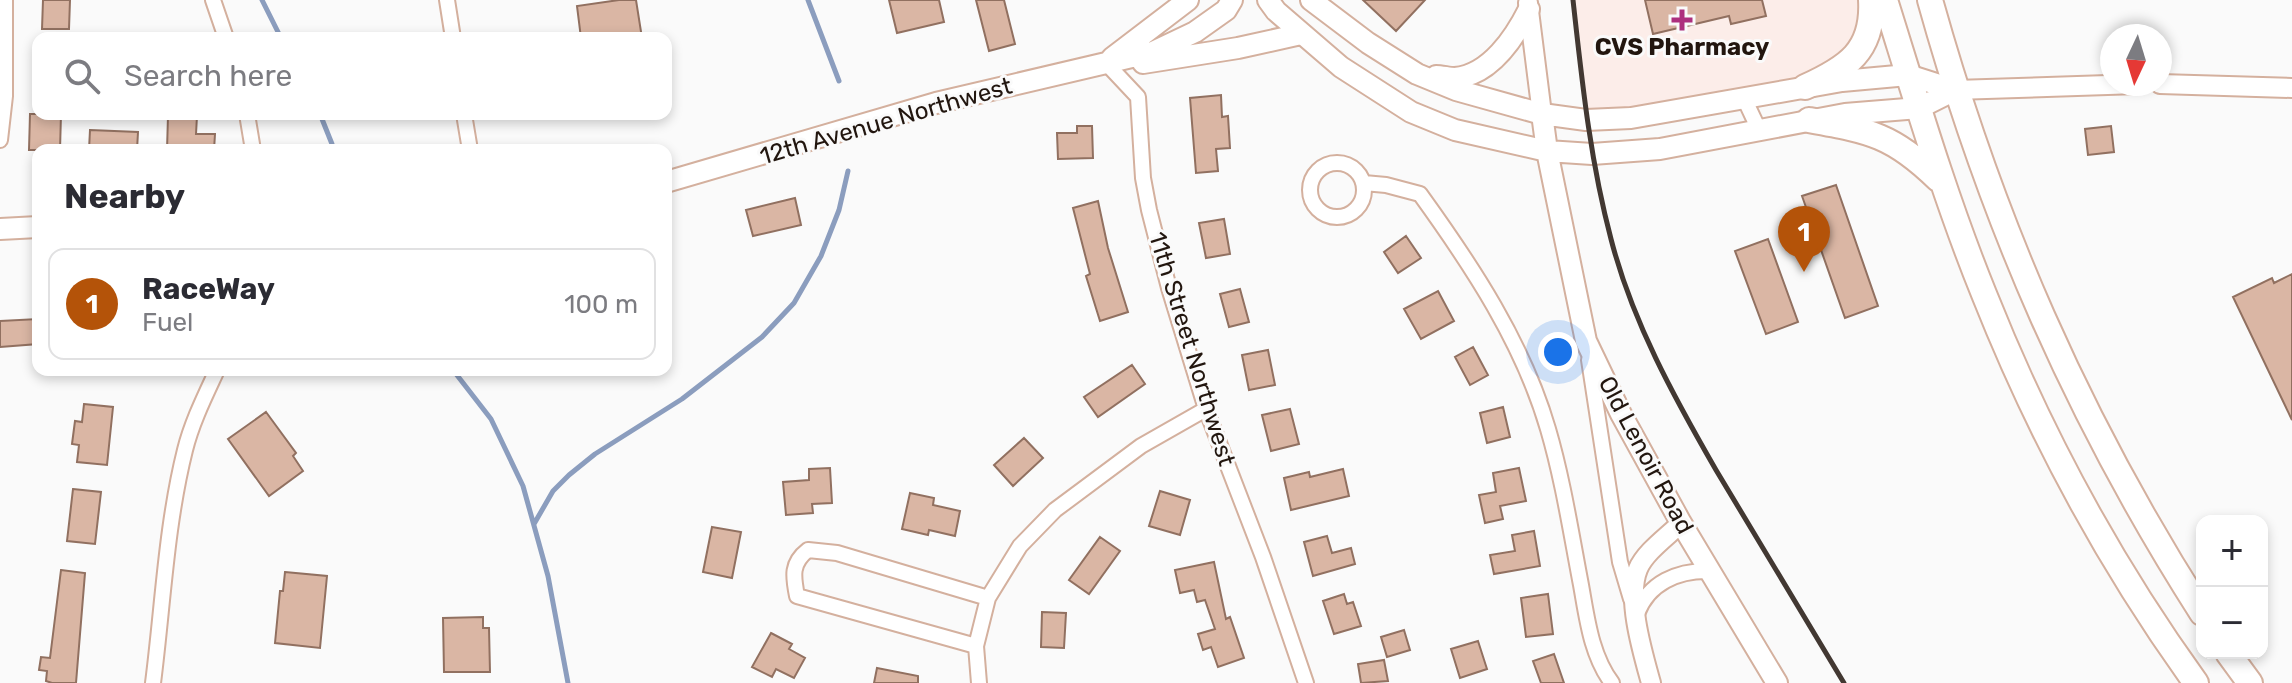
<!DOCTYPE html>
<meta charset="utf-8">
<style>
:root{--surface:#fff;--page:#f7f7f7;--text:#2b2b33;--muted:#7c7c81;--line:#e1e1e2;--accent:#b45309}
body{margin:0;font-family:Rubik,sans-serif;background:var(--page);color:var(--text)}
.controls{position:absolute;right:24px;bottom:24px;display:grid;overflow:hidden;border-radius:16px;box-shadow:0 4px 12px #0003}
.controls button{width:72px;height:72px;display:grid;place-items:center;padding:0;border:0;border-bottom:2px solid var(--line);background:var(--surface);color:var(--text);font:40px sans-serif}
.compass{position:absolute;left:2100px;top:24px;width:72px;height:72px;border-radius:50%;background:var(--surface);box-shadow:0 4px 12px #0003;rotate:184deg}
.you{position:absolute;left:1558px;top:352px;width:28px;height:28px;margin:-20px;border:6px solid #fff;border-radius:50%;background:#1a73e8;box-shadow:0 0 0 12px #1a73e833}
.badge{display:grid;place-items:center;width:52px;height:52px;border-radius:50%;background:var(--accent);color:#fff;font-size:26px;font-weight:700}
.pin{position:absolute;translate:-50% -66px;filter:drop-shadow(0 2px 4px #0008)}
.pin::after{content:'';position:absolute;top:42px;width:28px;height:24px;background:inherit;clip-path:polygon(0 0,100% 0,50% 100%)}
.list{margin:0;padding:0;list-style:none}
h2{display:flex;justify-content:space-between;align-items:center;height:104px;margin:0;padding:0 32px;font-size:34px}
h2 small{font-size:26px;font-weight:400;color:var(--muted)}
.list li{display:grid;grid-template-columns:52px 1fr auto;gap:24px;align-items:center;box-sizing:border-box;height:112px;margin:0 16px 16px;padding:0 16px;border:2px solid var(--line);border-radius:16px}
.list b{display:block;font-size:30px;white-space:nowrap}
.list p{margin:0;font-size:26px;white-space:nowrap;color:var(--muted)}
.list em{font-size:26px;font-style:normal;color:var(--muted)}
.icon{flex:none;width:44px;height:44px;fill:none;stroke:currentColor;stroke-width:2;stroke-linecap:round;stroke-linejoin:round}
.map{position:relative;flex:none;width:2292px;height:683px;overflow:hidden}
.search{position:absolute;background:var(--surface);box-shadow:0 4px 12px #0003;left:32px;top:32px;width:640px;height:88px;display:flex;align-items:center;gap:20px;box-sizing:border-box;padding:0 28px;border-radius:16px;color:var(--muted);font-size:30px}
.panel{position:absolute;background:var(--surface);box-shadow:0 4px 12px #0003;left:32px;top:144px;width:640px;height:232px;border-radius:16px}
.map>svg:first-child{display:block}
</style>
<div class="map">
<svg width="2292" height="683" viewBox="0 0 2292 683">
<rect width="100%" height="100%" fill="#fafafa"/>
<path fill="#fcede9" d="M1573,0H1871L1836,73L1586,120Z"/>
<g fill="none" stroke-linecap="round" stroke-linejoin="round">
<path stroke="#8b9dbe" stroke-width="5" d="M262,0L281,38
M808,0L839,81
M320,114L332,144V150
M453,370L491,419L523,486L548,576L568,683
M534,524L553,491L569,475L595,454L682,399L762,337L794,303L821,256L839,210L848,171"/>
</g>
<path fill="#dab6a4" stroke="#917060" stroke-width="2" d="M43,0H70L69,29H42Z
M619,0H636L642,38H581L577,6Z
M889,0H939L944,22L897,33Z
M976,0H1004L1015,44L989,51Z
M1363,0H1425L1396,31Z
M1645,0H1762L1766,16L1731,24L1729,16L1653,34Z
M1221,95L1222,117L1228,116L1230,148L1216,149L1218,171L1196,173L1190,98Z
M30,114H61L60,150H29Z
M168,116H197L196,134H215L214,150H167Z
M1077,126H1092L1093,158L1058,159L1057,133H1077Z
M2111,126L2114,152L2088,155L2085,129Z
M90,130L138,132L137,150H89Z
M1836,185L1878,306L1845,318L1802,196Z
M795,198L801,225L753,236L746,210Z
M1098,201L1108,248L1128,312L1100,321L1086,276L1090,274L1073,208Z
M1224,219L1230,254L1206,258L1199,223Z
M1406,236L1421,258L1398,273L1384,252Z
M1768,239L1798,322L1766,334L1735,251Z
M2292,274V420L2233,297L2272,278L2274,283Z
M1240,289L1249,322L1229,327L1220,294Z
M1438,291L1454,321L1421,339L1404,309Z
M38,319V344L0,347V321Z
M1473,347L1488,375L1470,385L1455,357Z
M1268,350L1275,385L1249,390L1242,355Z
M1132,365L1145,384L1098,417L1084,397Z
M84,404L113,407L107,465L77,462L79,445L72,444L75,421L82,422Z
M1503,407L1510,437L1487,443L1480,413Z
M1290,409L1299,444L1271,451L1262,415Z
M266,412L296,453L293,456L303,471L269,496L228,439Z
M1024,438L1043,458L1013,486L994,465Z
M830,468L832,503L812,504L813,513L786,515L783,482L809,480V469Z
M1519,468L1526,501L1500,506L1503,519L1485,523L1479,495L1496,492L1493,473Z
M1343,469L1349,496L1291,510L1284,478L1309,472L1310,477Z
M73,489L101,492L95,544L67,541Z
M1160,491L1190,500L1180,535L1149,526Z
M910,493L934,498L933,505L960,511L955,536L929,530L928,535L902,529Z
M712,527L741,532L732,578L703,572Z
M1534,531L1540,566L1494,574L1490,555L1515,551L1512,535Z
M1327,536L1332,553L1351,548L1355,564L1313,576L1304,542Z
M1100,537L1120,551L1089,594L1069,580Z
M1214,562L1226,619L1230,617L1244,658L1218,667L1211,647L1203,650L1198,634L1215,629L1205,600L1197,602L1194,590L1180,593L1175,570Z
M61,570L85,573L76,683H52L46,681L47,671L39,670L41,657L50,658Z
M285,572L327,576L320,648L275,643L280,591H283Z
M1344,594L1347,604L1353,602L1361,626L1334,634L1323,601Z
M1548,594L1553,634L1526,637L1521,598Z
M1042,612L1066,613L1064,648L1041,647Z
M483,617V628H489L490,672H444L443,618Z
M1404,630L1410,650L1387,657L1381,637Z
M771,633L792,644L789,649L805,658L794,678L776,669L772,677L752,667Z
M1478,641L1487,669L1460,678L1451,649Z
M1554,654L1564,683H1541L1533,661Z
M1384,660L1388,681L1361,683L1358,664Z
M877,668L918,676V683H874Z"/>
<g fill="none" stroke-linecap="round" stroke-linejoin="round">
<g stroke="#d4b09e" stroke-width="18">
<path id="minor" d="M213,0L226,38
M447,0L453,38
M1107,64L1138,97L1143,178L1149,210L1169,288L1206,409L1263,557L1306,683
M1744,98L1759,130
M247,114L253,150
M464,114L470,150
M0,140L5,96V0
M1310 190a27 27 0 1 1 54 0a27 27 0 1 1-54 0Z
M1364,183L1386,185L1420,194C1472,266 1523,343 1548,429C1563,480 1571,533 1581,585C1587,618 1591,655 1612,683
M1589,360L1620,562L1631,599
M1637,614C1648,583 1678,570 1710,571
M976,646L797,596C793,576 791,563 808,550L837,553L988,598
M153,683C163,605 166,526 185,450C192,422 205,396 217,370
M979,683L976,646L988,598L1020,546L1055,510L1141,446L1206,409"/>
</g>
<g stroke="#d4b09e" stroke-width="22">
<path id="tertiary" d="M1528,3L1542,114
M2160,84L2292,88
M1955,90L2138,84
M1651,683C1643,654 1626,598 1638,569C1645,552 1668,536 1681,523"/>
</g>
<g stroke="#d4b09e" stroke-width="24">
<path id="secondary" d="M1268,0L1276,11L1341,67L1411,112L1455,130L1547,151L1592,154L1660,149L1845,114L1919,108L1955,90
M1311,0L1368,43L1417,74L1456,90L1542,114L1586,120L1631,118L1842,81L1908,75L1955,90
M1112,58L1188,0
M1143,63L1238,48L1301,34
M1436,76C1442,76 1449,78 1455,78C1490,75 1515,37 1529,9
M1542,114L1547,151L1586,341L1621,414L1681,523L1777,683
M666,182L936,103L1153,52L1195,32L1226,10L1232,0
M0,229L38,227"/>
</g>
<g stroke="#d4b09e" stroke-width="28">
<path id="trunk" d="M1885,0C1916,99 1945,198 1984,294C2038,430 2110,564 2196,683
M1930,0C1992,222 2078,419 2202,613
M1805,87C1847,68 1874,51 1871,0
M1809,120C1870,131 1893,135 1938,179
M2228,653L2250,683"/>
</g>
<use href="#minor" stroke="#fff" stroke-width="14"/>
<use href="#tertiary" stroke="#fff" stroke-width="18"/>
<use href="#secondary" stroke="#fff" stroke-width="20"/>
<use href="#trunk" stroke="#fff" stroke-width="24"/>
<path stroke="#423832" stroke-width="5" d="M1573,0C1582,81 1590,160 1611,239C1632,321 1674,397 1716,470C1758,541 1801,612 1844,683"/>
</g>
<path fill="#ad2f7e" stroke="#fafafa" stroke-width="3" d="M1678 8h8v8h8v8h-8v8h-8v-8h-8v-8h8z"/>
<g text-anchor="middle" stroke-width="6" stroke-linejoin="round" paint-order="stroke">
<g font-size="24" font-weight="bold" fill="#22160f" stroke="#fafafa">
<text x="1682" y="55">CVS Pharmacy</text>
</g>
<g font-size="24" fill="#22160f" stroke="#fafafa">
<text transform="translate(886 121) rotate(-16)" y="8">12th Avenue Northwest</text>
<text transform="translate(1192 349) rotate(73)" y="8">11th Street Northwest</text>
<text transform="translate(1646 455) rotate(62)" y="8">Old Lenoir Road</text>
</g>
</g>
</svg>
<div class="controls">
<button>+</button>
<button>−</button>
</div>
<svg class="compass" viewBox="-18 -18 36 36"><path d="M0-13l5 13h-10z" fill="#e53935"/><path d="M0 13l5-13h-10z" fill="#7c7c81"/></svg>
<div class="you"></div>
<div class="pin badge" style="left:1804px;top:272px">1</div>
<div class="search"><svg class="icon" aria-label="search" viewBox="0 0 24 24"><circle cx="10" cy="10" r="6"/><path d="M15 15l6 6"/></svg>Search here</div>
<section class="panel">
<h2>Nearby<small></small></h2>
<ul class="list">
<li><span class="badge">1</span><div><b>RaceWay</b><p>Fuel</p></div><em>100 m</em></li>
</ul>
</section>
</div>
